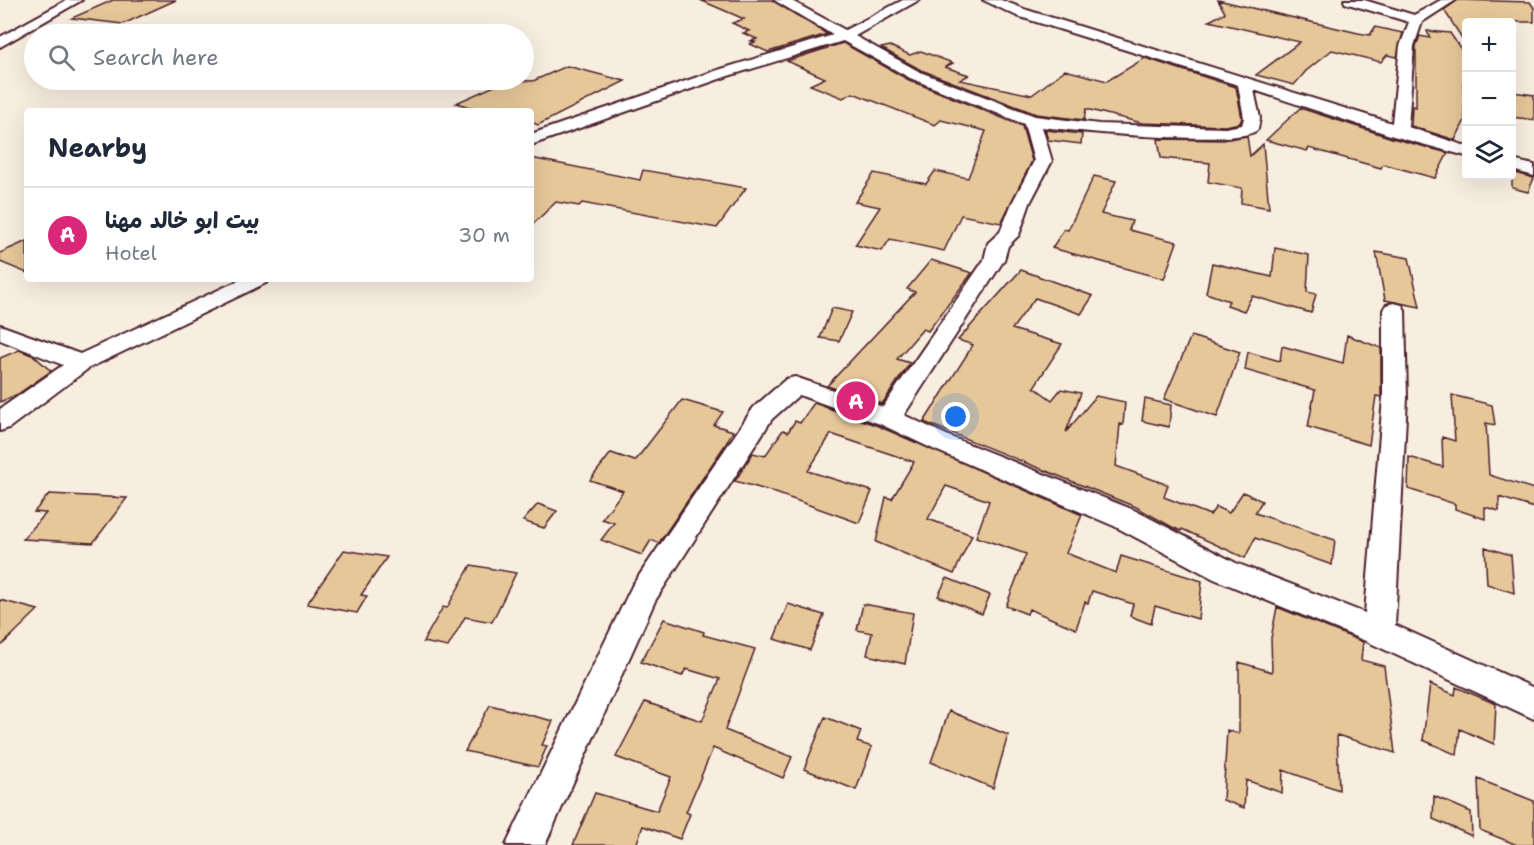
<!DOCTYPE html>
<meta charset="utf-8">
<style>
:root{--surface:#fff;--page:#f2f2f3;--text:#1f2937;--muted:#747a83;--line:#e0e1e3;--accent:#db2777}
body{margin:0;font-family:"Shantell Sans","Playpen Sans Arabic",sans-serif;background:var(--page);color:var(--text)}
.controls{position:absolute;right:18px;top:18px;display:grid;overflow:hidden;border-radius:6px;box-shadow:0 6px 24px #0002}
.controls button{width:54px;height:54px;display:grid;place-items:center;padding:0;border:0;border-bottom:2px solid var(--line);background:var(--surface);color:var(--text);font:30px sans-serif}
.you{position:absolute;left:956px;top:417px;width:21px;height:21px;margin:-15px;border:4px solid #fff;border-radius:50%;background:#1a73e8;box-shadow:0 0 0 9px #1a73e833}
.badge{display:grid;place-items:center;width:39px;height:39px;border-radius:50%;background:var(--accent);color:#fff;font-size:20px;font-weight:700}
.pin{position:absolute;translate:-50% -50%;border:3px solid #fff;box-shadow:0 2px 6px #0006}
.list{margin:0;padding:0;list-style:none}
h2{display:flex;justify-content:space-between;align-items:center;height:78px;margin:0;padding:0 24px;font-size:26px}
h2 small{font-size:20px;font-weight:400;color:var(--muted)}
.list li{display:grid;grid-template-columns:39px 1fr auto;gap:18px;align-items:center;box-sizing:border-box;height:96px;padding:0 24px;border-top:2px solid var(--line)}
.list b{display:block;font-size:22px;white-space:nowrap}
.list p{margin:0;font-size:20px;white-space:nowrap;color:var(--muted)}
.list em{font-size:20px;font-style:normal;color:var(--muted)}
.icon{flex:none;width:33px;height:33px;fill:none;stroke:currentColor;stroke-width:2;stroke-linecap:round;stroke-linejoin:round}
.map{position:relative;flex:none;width:1534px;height:845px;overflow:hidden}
.search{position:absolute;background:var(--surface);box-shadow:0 6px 24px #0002;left:24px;top:24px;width:510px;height:66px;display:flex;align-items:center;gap:15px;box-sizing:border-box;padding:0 21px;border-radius:33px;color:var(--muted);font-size:22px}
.panel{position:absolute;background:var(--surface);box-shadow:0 6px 24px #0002;left:24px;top:108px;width:510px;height:174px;border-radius:6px}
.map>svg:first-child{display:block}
</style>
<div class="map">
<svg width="1534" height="845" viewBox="0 0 1534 845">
<rect width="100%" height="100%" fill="#f8eee0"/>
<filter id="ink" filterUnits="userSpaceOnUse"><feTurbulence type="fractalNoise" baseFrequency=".0167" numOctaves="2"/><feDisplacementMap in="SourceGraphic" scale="12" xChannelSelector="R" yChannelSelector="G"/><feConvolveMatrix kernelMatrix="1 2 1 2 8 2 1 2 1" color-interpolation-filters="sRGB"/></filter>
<g filter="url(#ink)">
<path fill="#e6c799" stroke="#4a1f2b" stroke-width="1.5" d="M113,0H176L123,24L72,18Z
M700,0H772L827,34L768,52L750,44L755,42L751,41L757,39L743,33L749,31L732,23L744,19Z
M1218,0L1358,33L1370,35L1375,27L1403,33L1397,57L1387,55L1381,62L1332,50L1306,71L1294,85L1256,75L1300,42L1209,21L1225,13Z
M1458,0L1530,2L1534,8V22H1467V46L1444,10Z
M1427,31L1450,33L1467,58V84L1463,83L1465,120L1455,140L1411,126L1412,106L1416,107V46L1420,36L1430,38Z
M843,43L909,80L1022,126L1032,161L1001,223L961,215L944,251L890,239L882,251L855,245L880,207L855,202L874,173L926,184L935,171L968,178L986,131L941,120L935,125L853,93L843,98L810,85L825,78L787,61Z
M890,46L910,55L921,51L953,63L945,67L969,75L960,80L1032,95L1065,70L1107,81L1145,58L1236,87L1242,118L1240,123L1225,126L1142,123L1086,109L1084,120L1036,114L921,70L881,48Z
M567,66L625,81L538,125L531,122V111H484L456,103L508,80L533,81Z
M1512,92L1534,95V120L1512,117Z
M1300,108L1392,138L1448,153L1435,178L1383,164L1381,168L1309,148L1307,151L1266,140Z
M1045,130L1082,134L1081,144L1048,140Z
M1247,136L1250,156L1263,144L1269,208L1241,203L1242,188L1208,182L1210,163L1161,158L1158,139L1223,140Z
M531,158L640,180L643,170L746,188L717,228L582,203L579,206L556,202L531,226Z
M1512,172L1534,178L1528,192L1512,188Z
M1094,176L1116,181L1101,214L1132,221L1129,230L1177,242L1164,279L1052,248L1064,229L1068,230Z
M27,241V273L0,262V253Z
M1275,248L1309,255L1307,292L1316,294L1311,313L1252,296L1244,311L1227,305L1229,301L1206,293L1212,263L1272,277Z
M1376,252L1409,258L1420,307L1385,300Z
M931,260L972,273L928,331L923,329L897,359L910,363L882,404L827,386L915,292L907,289Z
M1021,270L1093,296L1081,314L1035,298L1012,329L1062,344L1034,387L1052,400L1061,389L1081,393L1066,432L1096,396L1125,402L1123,425L1120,424L1116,466L1168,485L1164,497L1210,515L1216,507L1229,513L1243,492L1262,501L1255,513L1335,540L1332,565L1255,538L1245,558L1182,529L1181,531L1172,527L1136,507L924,422L973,345L958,340Z
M832,308L852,312L839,341L820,338Z
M1347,335L1381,348V397L1376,396L1369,445L1308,427L1315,390L1245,370L1248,352L1280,361L1282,346L1343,363Z
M1191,336L1240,352L1217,417L1164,399Z
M19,350L34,356L51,371L18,394L0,402V358Z
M1452,395L1492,405L1495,425L1486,423L1489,475L1534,489V508L1499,497V511L1485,507V519L1455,509V504L1408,489L1409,457L1443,467L1442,437L1455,441Z
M1145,399L1171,405L1169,427L1142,421Z
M682,400L723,412L714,425L733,431L725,445L659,543L651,540L642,555L601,540L614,523L602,519L623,491L590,480L611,453L635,461Z
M814,403L878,426L1082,515L1066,553L1116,573L1121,556L1202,581L1198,619L1155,606L1151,624L1130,616L1133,604L1092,591L1088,603L1085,602L1076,629L1029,609L1027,614L1006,606L1026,554L976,537L989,501L946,486L928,519L972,535L954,574L876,542L886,497L892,499L914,462L831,434L808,471L872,491L859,523L770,491L735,481L753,453L765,456L783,430L788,432L795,421L800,423Z
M49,494L127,498L93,543L23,539L46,513L34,512Z
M538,504L557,511L544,528L523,521Z
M1485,547L1511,555L1514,593L1487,584Z
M344,550L387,557L361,595L367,596L357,613L307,604Z
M471,565L516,573L492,622L465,617L448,647L423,642L443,607L447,608Z
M947,578L990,595L982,614L938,596Z
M0,600L38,610L0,647Z
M788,604L824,615L810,650L774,639Z
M863,604L913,613L905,664L867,655L872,633L857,630Z
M1277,607L1363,642L1361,660L1384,666L1395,753L1337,735L1339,790L1283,770L1282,793L1246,780L1244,808L1223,800L1227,730L1239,734V662L1272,672L1271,638Z
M664,619L704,632L703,635L755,649L725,730L792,757L783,778L713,748L686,812L690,814L680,839L643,826L636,845H573L595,793L657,811L671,777L616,757L645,702L702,721L720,679L686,669L682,676L641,662Z
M1430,684L1455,695L1456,687L1496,704L1494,744L1460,729L1457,755L1423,740Z
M490,705L553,721L542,745L547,746L538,767L465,751Z
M949,711L1008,735L993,788L931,762Z
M825,717L861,731L857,742L872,747L856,790L804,769Z
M1478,779L1534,801V845H1517L1480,830Z
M1434,796L1471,812L1472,836L1433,819Z"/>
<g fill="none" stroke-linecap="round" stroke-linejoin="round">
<g stroke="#4a1f2b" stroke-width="4">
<path id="minor" d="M67,0H82L0,47V37Z
M774,0H790L845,30L903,0H919L855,36L920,72L1035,116L1099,124L1225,128L1242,125L1244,118L1238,85L1017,16L983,0H1001L1027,10L1392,123L1400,46L1409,22L1345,3L1344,0H1364L1414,15L1441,0H1456L1422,22L1414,46L1408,127L1466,146V156L1393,136L1254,90L1260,118L1258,129C1244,148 1072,131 1042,127L1052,161L1030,203L1019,235L1008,246L1004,260L904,415L951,437L1134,510L1236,563L1365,613L1383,398V310L1386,305L1394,303L1402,305L1405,310L1407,398L1395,625L1534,688V719L1368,642L1214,579L1114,526L933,449L880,424L799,395L772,419L655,601L545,845H506L632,586L754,407L786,379L795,377L883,407L984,260L988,243L1000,232L1012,203L1034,161L1024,124L910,78L843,41L728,76L531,145V134L718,70L833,35Z
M1512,160L1534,165V176L1512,170Z
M242,279H270L266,283L89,368L9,428L0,431V409L63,365L0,340V325L80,354Z"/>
</g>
<use href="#minor" fill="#fff" fill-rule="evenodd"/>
</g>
</g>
</svg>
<div class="controls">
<button>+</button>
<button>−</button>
<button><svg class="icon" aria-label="layers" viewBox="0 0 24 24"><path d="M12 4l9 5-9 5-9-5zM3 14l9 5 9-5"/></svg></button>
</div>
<div class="you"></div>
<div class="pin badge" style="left:856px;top:401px">A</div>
<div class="search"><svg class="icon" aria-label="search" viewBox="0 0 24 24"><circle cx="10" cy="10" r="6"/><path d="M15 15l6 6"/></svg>Search here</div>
<section class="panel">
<h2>Nearby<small></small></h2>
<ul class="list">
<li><span class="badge">A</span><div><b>بيت ابو خالد مهنا</b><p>Hotel</p></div><em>30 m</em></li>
</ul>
</section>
</div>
